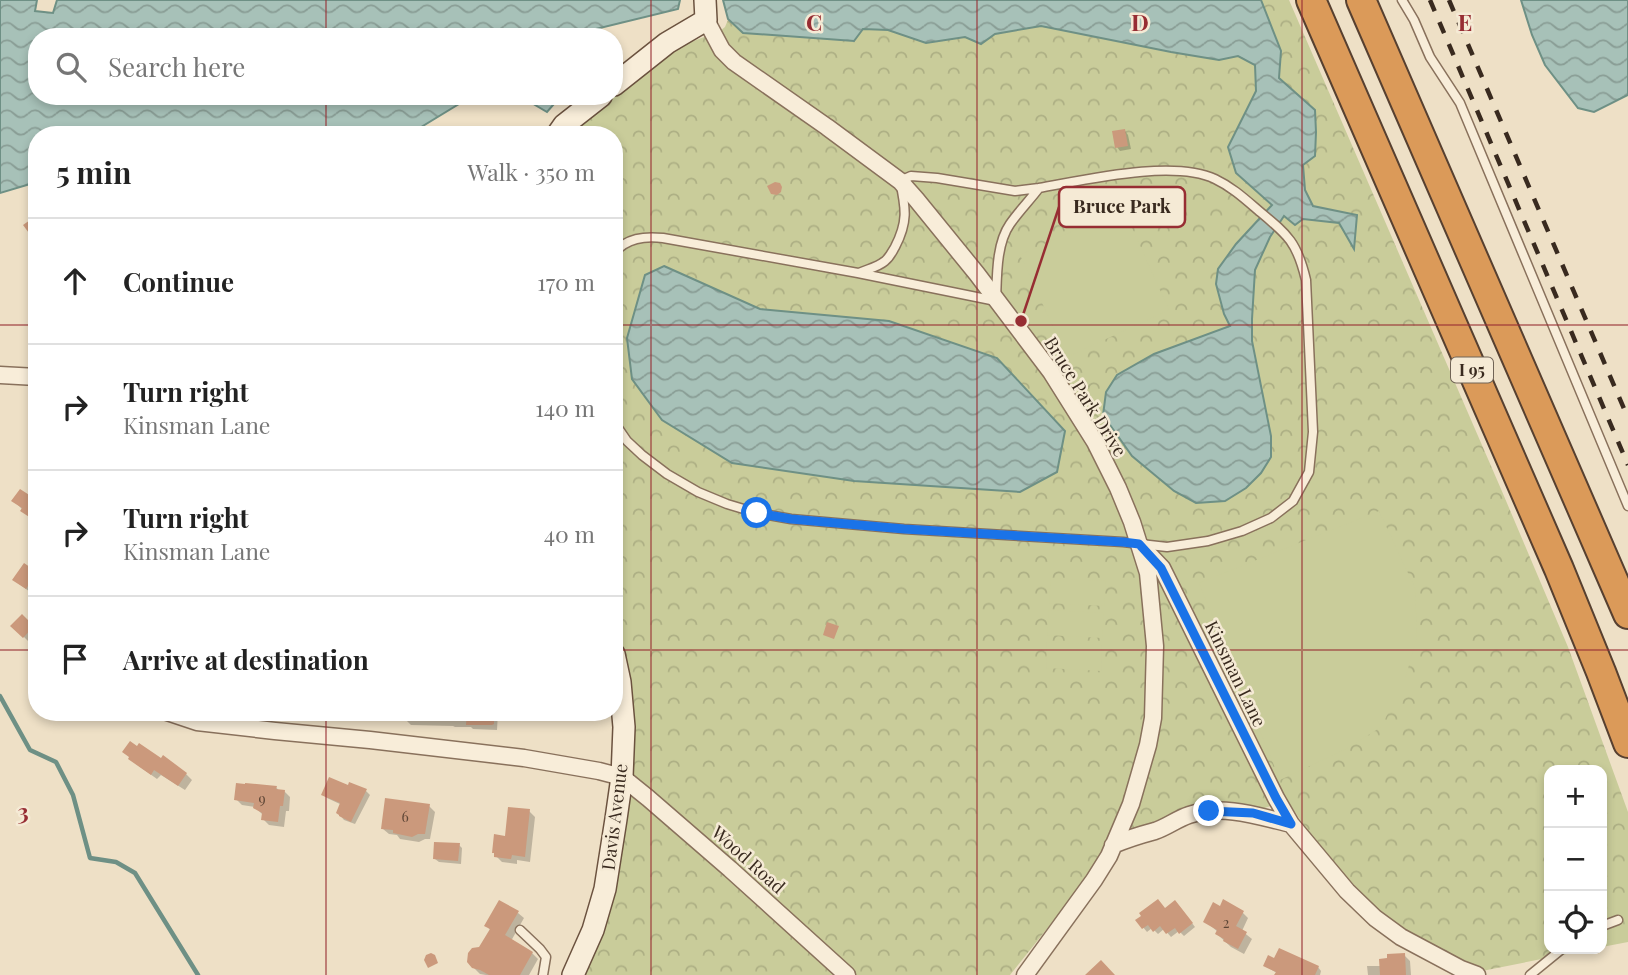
<!DOCTYPE html>
<meta charset="utf-8">
<style>
:root{--surface:#fff;--page:#f6f6f6;--text:#222;--muted:#767676;--line:#e0e0e0}
body{margin:0;font-family:"Playfair Display",serif;background:var(--page);color:var(--text)}
.controls{position:absolute;right:21px;bottom:21px;display:grid;overflow:hidden;border-radius:14px;box-shadow:0 4px 10px #0003}
.controls button{width:63px;height:63px;display:grid;place-items:center;padding:0;border:0;border-bottom:2px solid var(--line);background:var(--surface);color:var(--text);font:35px sans-serif}
.stop{position:absolute;width:21px;height:21px;margin:-16px;border:5px solid #1a73e8;border-radius:50%;background:#fff}
.stop.end{background:#1a73e8;border-color:#fff;box-shadow:0 2px 7px #0008}
.list{margin:0;padding:0;list-style:none}
h2{display:flex;justify-content:space-between;align-items:center;height:91px;margin:0;padding:0 28px;font-size:30px}
h2 small{font-size:23px;font-weight:400;color:var(--muted)}
.list li{display:grid;grid-template-columns:46px 1fr auto;gap:21px;align-items:center;box-sizing:border-box;height:126px;padding:0 28px;border-top:2px solid var(--line)}
.list b{display:block;font-size:26px;white-space:nowrap}
.list p{margin:0;font-size:23px;white-space:nowrap;color:var(--muted)}
.list em{font-size:23px;font-style:normal;color:var(--muted)}
.icon{flex:none;width:38px;height:38px;fill:none;stroke:currentColor;stroke-width:2;stroke-linecap:round;stroke-linejoin:round}
.map{position:relative;flex:none;width:1628px;height:975px;overflow:hidden}
.search{position:absolute;background:var(--surface);box-shadow:0 4px 10px #0003;left:28px;top:28px;width:595px;height:77px;display:flex;align-items:center;gap:18px;box-sizing:border-box;padding:0 24px;border-radius:28px;color:var(--muted);font-size:26px}
.panel{position:absolute;background:var(--surface);box-shadow:0 4px 10px #0003;left:28px;top:126px;width:595px;height:595px;border-radius:28px}
.map>svg:first-child{display:block}
</style>
<div class="map">
<svg width="1628" height="975" viewBox="0 0 1628 975">
<defs>
<pattern id="park-crowns" width="20" height="18" patternUnits="userSpaceOnUse" patternTransform="scale(1.75)"><rect width="20" height="18" fill="#c9cc9a"/><path d="M2 6a3 3 0 1 1 6 0M12 15a3 3 0 1 1 6 0" fill="none" stroke="#adaf84"/></pattern>
<pattern id="water-waves" width="16" height="10" patternUnits="userSpaceOnUse" patternTransform="scale(1.75)"><rect width="16" height="10" fill="#a7c1b8"/><path d="M0 5q4-4 8 0t8 0" fill="none" stroke="#899d95"/></pattern>
</defs>
<rect width="100%" height="100%" fill="#eee0c6"/>
<path fill="url(#park-crowns)" d="M775,0H1289L1501,489L1568,647L1628,812V942L1602,947V770H1549V949H1592L1482,971L1443,952L1408,933L1374,906L1336,866L1311,836L1287,800L1262,809L1113,833L1078,890L1010,975H582L611,891L619,649L614,621V135H567L587,117L675,48L720,31L725,27L734,5Z"/>
<path fill="#c9cc9a" d="M1123,208L1169,310L1067,357L1020,255Z
M1379,511L1415,588L1417,637L1405,679L1381,727L1346,749L1280,780L1199,583Z
M1051,578L1106,581L1104,606L1049,603Z
M1049,610L1104,613L1102,638L1047,635Z
M1047,642L1102,645L1101,671L1046,668Z"/>
<path fill="url(#water-waves)" stroke="#6e9085" stroke-width="2" d="M0,0H37L35,11L53,13L57,0H680L678,9L563,37H37V96H472L408,135H37V182L0,193Z
M723,0H1261L1281,51L1279,78L1315,110L1316,132L1315,156L1303,165L1305,190L1313,206L1357,215L1354,249L1339,223L1303,219L1295,225L1284,216L1270,237L1255,270L1252,319V341L1271,436V457L1261,473L1246,488L1225,501L1196,503L1174,491L1132,456L1103,415L1106,392L1117,375L1154,354L1230,326L1224,314L1216,284L1218,269L1236,244L1272,205L1236,173L1228,147L1256,91L1255,65L1238,56L1219,60L1171,52L1041,26L995,34L981,44L965,37L926,43L888,30L863,29L854,41L743,33L728,19Z
M1521,0H1628V95L1594,112L1578,108L1545,65L1532,35Z
M520,96H561L547,112Z
M664,266L760,309L889,321L997,358L1065,431L1057,472L1020,492L854,481L732,463L662,420L632,379L627,338L645,275Z"/>
<path fill="#0003" d="M1125,131L1128,135L1131,149L1120,151L1117,147Z
M32,495L37,498V532L28,525L32,519L14,501L30,498Z
M24,566L37,574V582L30,592L18,583Z
M22,617L37,631V644L35,637L29,642L13,626Z
M405,712H498L497,730L473,729L471,727H455L453,726L411,725L405,719Z
M136,764L186,774L192,780L185,790L161,775L157,779Z
M276,787L279,791H284L290,797L289,811H286L284,827L269,825L263,819V815L255,807L242,805L236,799Z
M349,787L366,791L370,795L355,824L344,820L338,813L342,805L327,798L323,795Z
M429,806L435,812L430,839H425L419,842L400,839L397,835L389,834L383,829Z
M529,811L535,817L530,862L517,860V864L502,862L496,856Z
M459,845L462,848L461,864L439,862L435,859Z
M1179,906L1195,927L1184,936L1179,931L1171,937L1164,929L1158,934L1152,928L1147,932L1138,921Z
M1242,912L1248,918L1242,931L1252,939L1244,954L1231,947L1217,934L1218,932L1205,921Z
M518,913L524,918L511,941L532,953L538,959L529,975H486L480,974L473,967L480,948L491,931L486,925Z
M1404,955L1410,961L1411,975H1368L1367,966H1381Z
M1275,960L1318,967L1321,971L1320,975H1276L1277,973L1265,966Z"/>
<g fill="none" stroke-linecap="round" stroke-linejoin="round">
<path stroke="#6e9085" stroke-width="4.5" d="M0,696L30,750L56,762L73,795L90,858L116,862L135,873L198,975"/>
</g>
<path fill="#cb997c" d="M1125,129L1128,146L1115,148L1112,131Z
M775,182L780,183L782,187L781,192L777,195L771,194L767,186Z
M37,215V244L23,225Z
M20,489L37,500V522L20,511L22,508L11,501Z
M24,563L37,572L26,589L12,580Z
M22,614L34,626L23,638L10,626Z
M827,622L839,626L834,639L823,635Z
M467,712H494V724L492,725H466Z
M130,741L137,746L139,743L161,758L163,755L187,773L178,786L154,770L151,775L128,759L129,757L122,752Z
M329,777L348,785L349,782L367,789L351,822L339,816V815L336,813L340,803L321,795Z
M236,783L245,784V783L277,786L276,789L285,790L283,806H280L278,822L261,820L262,813L253,808L254,803L234,800Z
M385,798L430,804L425,834H418L412,837L393,833V830L381,829Z
M508,807L530,809L525,857L512,855L511,859L494,857V853H492L494,834L505,836Z
M434,842L460,843L458,861L433,859Z
M1158,899L1165,908L1175,900L1193,923L1179,934L1175,928L1166,934L1160,926L1153,932L1148,925L1142,929L1135,920L1141,916L1139,913Z
M1223,899L1244,911L1236,926L1247,932L1238,949L1223,941L1224,939L1215,934L1217,930L1203,922L1213,902L1220,906Z
M499,900L519,911L505,935L533,952L520,975H489L480,970L472,968L467,962L468,953L472,948L479,947L490,929L484,926Z
M1279,948L1319,966L1315,975H1274L1276,972L1263,966L1268,955L1274,958Z
M431,953L435,955L438,963L428,968L424,960L426,955Z
M1405,953L1406,975H1380L1379,959L1387,958V954Z
M1101,960L1115,975H1085Z"/>
<g fill="none" stroke-linecap="round" stroke-linejoin="round">
<g stroke="#89715c" stroke-width="11">
<path id="service" d="M1402,0L1414,20L1430,57L1460,103L1628,506
M614,253C627,238 644,236 663,238L858,273L996,301C997,277 996,244 1010,224C1019,211 1030,200 1039,188C1085,180 1173,159 1215,179C1232,187 1245,199 1259,211C1288,235 1297,242 1306,280L1313,432L1309,472L1293,501L1271,518L1242,531L1208,541L1167,547L1123,542L904,529L791,519L757,513L727,504L698,492L667,474L642,455L627,441L614,422
M859,273C868,269 878,267 885,261C890,257 892,252 895,247C908,222 906,209 900,181L911,176L937,178L1015,191L1039,188
M1602,926L1618,920
M520,930L540,949L546,957L543,975
M1530,975L1562,949"/>
</g>
<g stroke="#89715c" stroke-width="19">
<path id="minor" d="M706,20L722,50L734,62L827,127L900,181L916,199L977,274L1051,372L1095,442L1118,488L1132,522L1148,573L1155,646L1153,718L1148,745L1131,804L1109,856L1094,880L1025,975
M0,375L37,377
M1141,546L1162,568L1276,798L1291,824L1347,891L1375,918L1401,937L1461,969L1477,975
M167,712L197,722L275,731L370,740L524,758L599,771L622,777L648,798L730,869L847,975
M1113,845C1127,839 1140,835 1155,831C1167,827 1177,819 1189,815C1223,804 1258,816 1291,824"/>
</g>
<g stroke="#6b523f" stroke-width="24">
<path id="secondary" d="M614,85L667,43L706,20L705,0
M557,135L564,125L601,96
M573,975L593,930L605,889L616,819L622,777L624,727L620,682L614,654"/>
</g>
<g stroke="#574030" stroke-width="32">
<path id="motorway" d="M1311,0L1559,569L1601,672L1628,743
M1361,0L1628,614"/>
</g>
<use href="#service" stroke="#f8edd9" stroke-width="8"/>
<use href="#minor" stroke="#f8edd9" stroke-width="16"/>
<use href="#secondary" stroke="#f8edd9" stroke-width="21"/>
<use href="#motorway" stroke="#db9a59" stroke-width="28"/>
<path stroke="#392a1f" stroke-width="4.5" stroke-dasharray="12 12" stroke-linecap="butt" d="M1430,0L1628,465
M1449,0L1628,418"/>
</g>
<g fill="none" stroke-linecap="round" stroke-linejoin="round">
<path stroke="#1a73e8" stroke-width="9" d="M757,513L791,519L904,529L1123,542L1139,544L1161,568L1276,798L1291,824L1253,813L1209,811"/>
</g>
<path fill="none" stroke="#972d33" stroke-width="2" stroke-opacity="0.55" d="M326,0V37M651,0V975M977,0V975M1302,0V975M326,96V135M0,325H37M614,325H1628M0,650H37M614,650H1628M326,712V975"/>
<g text-anchor="middle" stroke-width="5" stroke-linejoin="round" paint-order="stroke">
<g font-size="14" fill="#5e4636">
<text x="262" y="804">9</text>
<text x="405" y="822">6</text>
<text x="1226" y="928">2</text>
</g>
<rect fill="#f5ead5" stroke="#716456" stroke-width="2" x="1451" y="357.5" width="42" height="25" rx="5"/>
<g font-size="16" font-weight="bold" fill="#392a1f">
<text x="1472" y="376">I 95</text>
</g>
<g font-size="18" fill="#392a1f" stroke="#f5ead5">
<text transform="translate(1085 397) rotate(58)" y="6">Bruce Park Drive</text>
<text transform="translate(1235 674) rotate(64)" y="6">Kinsman Lane</text>
<text transform="translate(615 817) rotate(-83)" y="6">Davis Avenue</text>
<text transform="translate(748 860) rotate(42)" y="6">Wood Road</text>
</g>
</g>
<g font-size="23" text-anchor="middle" font-weight="bold" fill="#972d33" stroke="#f5ead5" stroke-width="5" stroke-linejoin="round" paint-order="stroke">
<text x="814" y="31">C</text>
<text x="1140" y="31">D</text>
<text x="1465" y="31">E</text>
<text x="23" y="820">3</text>
</g>
<path fill="none" stroke="#972d33" stroke-width="2.5" d="M1021 321L1059 207"/>
<circle fill="#972d33" stroke="#f5ead5" stroke-width="2.5" cx="1021" cy="321" r="7"/>
<rect fill="#f5ead5" stroke="#972d33" stroke-width="2.5" x="1059" y="187" width="126" height="40" rx="7"/>
<g font-size="19" text-anchor="middle" font-weight="bold" fill="#392a1f">
<text x="1122" y="213">Bruce Park</text>
</g>
</svg>
<div class="controls">
<button>+</button>
<button>−</button>
<button><svg class="icon" aria-label="locate" viewBox="0 0 24 24"><circle cx="12" cy="12" r="6"/><path d="M12 2v4M12 18v4M2 12h4M18 12h4"/></svg></button>
</div>
<div class="stop" style="left:757px;top:513px"></div>
<div class="stop end" style="left:1209px;top:811px"></div>
<div class="search"><svg class="icon" aria-label="search" viewBox="0 0 24 24"><circle cx="10" cy="10" r="6"/><path d="M15 15l6 6"/></svg>Search here</div>
<section class="panel">
<h2>5 min<small>Walk · 350 m</small></h2>
<ul class="list">
<li><svg class="icon" aria-label="ahead" viewBox="0 0 24 24"><path d="M12 20V5M6 11l6-6 6 6"/></svg><div><b>Continue</b></div><em>170 m</em></li>
<li><svg class="icon" aria-label="right" viewBox="0 0 24 24"><path d="M7 20v-9h11M14 6l5 5-5 5"/></svg><div><b>Turn right</b><p>Kinsman Lane</p></div><em>140 m</em></li>
<li><svg class="icon" aria-label="right" viewBox="0 0 24 24"><path d="M7 20v-9h11M14 6l5 5-5 5"/></svg><div><b>Turn right</b><p>Kinsman Lane</p></div><em>40 m</em></li>
<li><svg class="icon" aria-label="arrive" viewBox="0 0 24 24"><path d="M6 21V4h12l-3 4 3 4H6"/></svg><div><b>Arrive at destination</b></div></li>
</ul>
</section>
</div>
